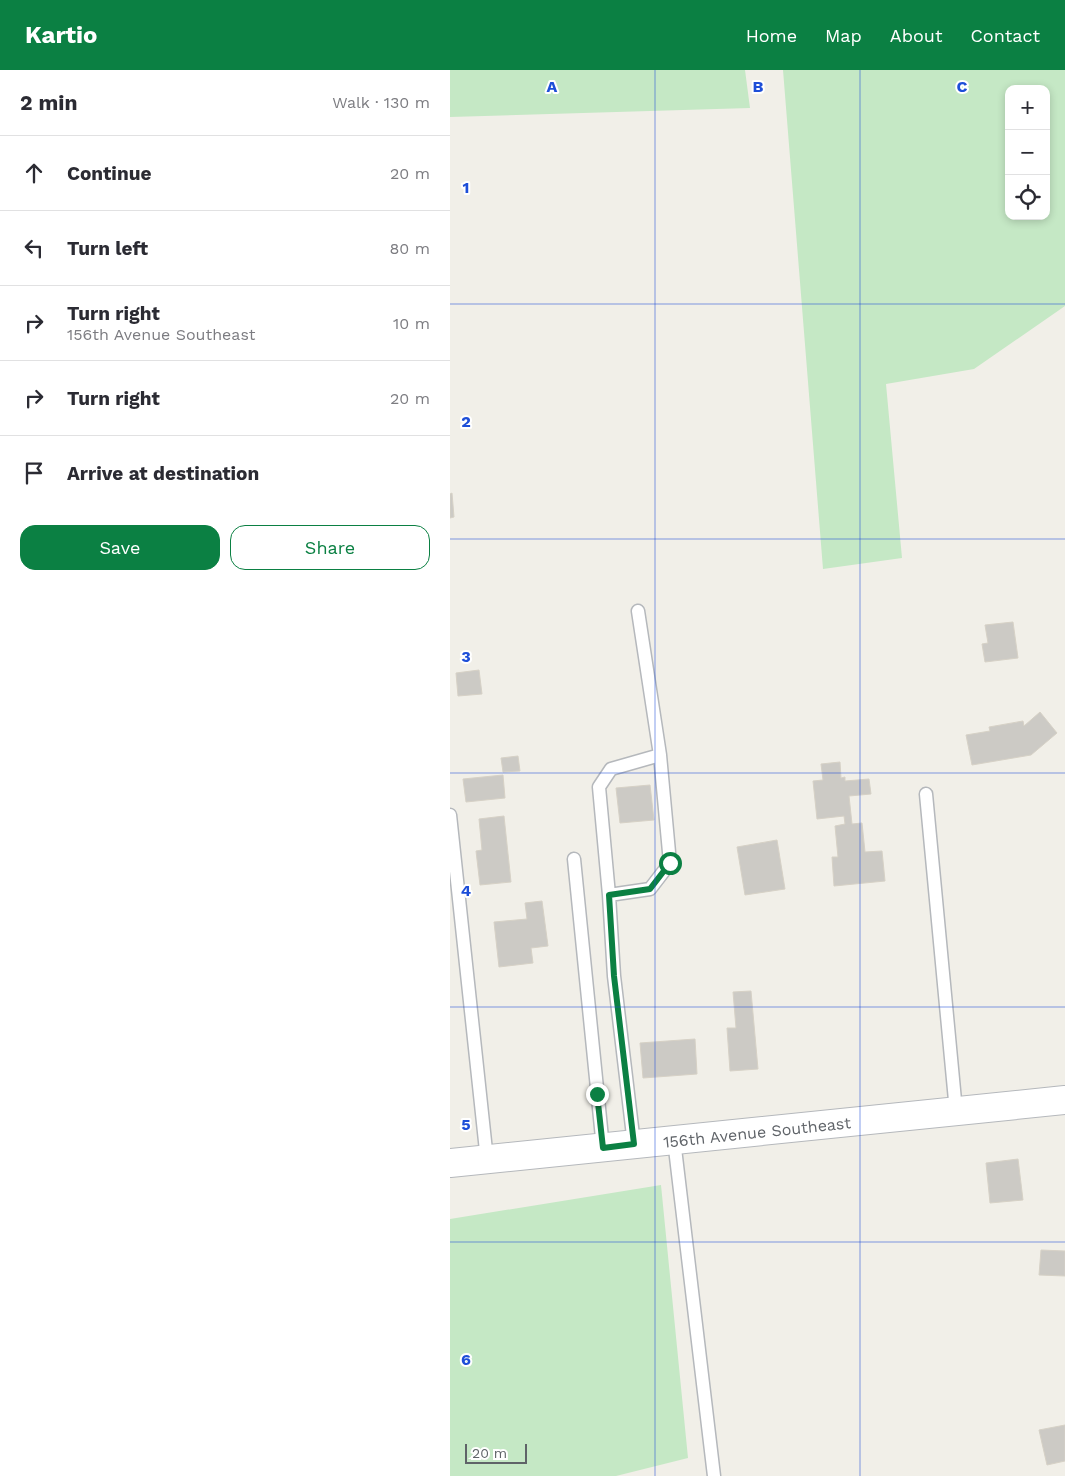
<!DOCTYPE html>
<meta charset="utf-8">
<style>
:root{--surface:#fff;--page:#f2f2f3;--text:#2b2b33;--muted:#7c7c81;--line:#e1e1e2;--accent:#0b8043}
body{margin:0;font-family:"Work Sans",sans-serif;background:var(--page);color:var(--text)}
.controls{position:absolute;right:15px;top:15px;display:grid;overflow:hidden;border-radius:10px;box-shadow:0 2px 8px #0003}
.controls button{width:45px;height:45px;display:grid;place-items:center;padding:0;border:0;border-bottom:1px solid var(--line);background:var(--surface);color:var(--text);font:25px sans-serif}
.scale{position:absolute;left:15px;bottom:12px;width:62px;box-sizing:border-box;padding-left:5px;border:2px solid #5f6368;border-top:0;font-size:14px;line-height:18px;white-space:nowrap;color:#5f6368;-webkit-text-stroke:4px #fff;paint-order:stroke}
.stop{position:absolute;width:15px;height:15px;margin:-11px;border:4px solid #0b8043;border-radius:50%;background:#fff}
.stop.end{background:#0b8043;border-color:#fff;box-shadow:0 1px 5px #0008}
.list{margin:0;padding:0;list-style:none}
h2{display:flex;justify-content:space-between;align-items:center;height:65px;margin:0;padding:0 20px;font-size:21px}
h2 small{font-size:16px;font-weight:400;color:var(--muted)}
.list li{display:grid;grid-template-columns:32px 1fr auto;gap:15px;align-items:center;box-sizing:border-box;height:75px;padding:0 20px;border-top:1px solid var(--line)}
.list b{display:block;font-size:19px;white-space:nowrap}
.list p{margin:0;font-size:16px;white-space:nowrap;color:var(--muted)}
.list em{font-size:16px;font-style:normal;color:var(--muted)}
.actions{display:flex;gap:10px;padding:15px 20px}
.actions a{flex:1;padding:11px 0;border:1px solid var(--accent);border-radius:15px;text-align:center;font-size:18px;color:var(--accent)}
.actions .main{background:var(--accent);color:#fff}
.icon{flex:none;width:28px;height:28px;fill:none;stroke:currentColor;stroke-width:2;stroke-linecap:round;stroke-linejoin:round}
.map{position:relative;flex:none;width:615px;height:1406px;overflow:hidden}
header{display:flex;align-items:center;gap:30px;box-sizing:border-box;height:70px;padding:0 25px;background:var(--accent);color:#fff}
header strong{font-size:24px}
nav{display:flex;gap:28px;margin-inline-start:auto;font-size:18px}
main{display:flex}
aside{flex:1;background:var(--surface)}
.map>svg:first-child{display:block}
</style>
<header>
<strong>Kartio</strong>
<nav><a>Home</a><a>Map</a><a>About</a><a>Contact</a></nav>
</header>
<main>
<aside>
<h2>2 min<small>Walk · 130 m</small></h2>
<ul class="list">
<li><svg class="icon" aria-label="ahead" viewBox="0 0 24 24"><path d="M12 20V5M6 11l6-6 6 6"/></svg><div><b>Continue</b></div><em>20 m</em></li>
<li><svg class="icon" aria-label="left" viewBox="0 0 24 24"><path d="M17 20v-9H6M10 6l-5 5 5 5"/></svg><div><b>Turn left</b></div><em>80 m</em></li>
<li><svg class="icon" aria-label="right" viewBox="0 0 24 24"><path d="M7 20v-9h11M14 6l5 5-5 5"/></svg><div><b>Turn right</b><p>156th Avenue Southeast</p></div><em>10 m</em></li>
<li><svg class="icon" aria-label="right" viewBox="0 0 24 24"><path d="M7 20v-9h11M14 6l5 5-5 5"/></svg><div><b>Turn right</b></div><em>20 m</em></li>
<li><svg class="icon" aria-label="arrive" viewBox="0 0 24 24"><path d="M6 21V4h12l-3 4 3 4H6"/></svg><div><b>Arrive at destination</b></div></li>
</ul>
<div class="actions"><a class="main">Save</a><a>Share</a></div>
</aside>
<div class="map">
<svg width="615" height="1406" viewBox="0 0 615 1406">
<rect width="100%" height="100%" fill="#f1efe8"/>
<path fill="#c5e8c5" fill-rule="evenodd" d="M0,0H295L300,38L0,47Z
M333,0H615V236L524,299L436,314L452,488L373,499ZM559,19H596V146H559Z
M211,1115L238,1388L166,1406H0V1149Z"/>
<path fill="#cccac5" stroke="#d6d1c6" d="M2,423L4,447L0,448V424Z
M563,552L568,588L535,592L532,574L538,573L535,555Z
M29,600L32,624L8,626L6,603Z
M590,642L607,663L581,685L522,695L516,665L540,661L539,657L573,651L574,656Z
M68,686L70,701L53,702L51,688Z
M390,692L391,708L395,707V711L419,709L421,724L399,726L402,754L412,753L415,782L432,781L435,811L384,816L382,787H388L385,756L395,754L394,746L367,749L363,711L373,710L371,694Z
M53,705L55,728L16,732L13,709Z
M200,715L204,750L170,753L166,718Z
M54,746L61,812L30,815L26,781L32,780L29,749Z
M327,770L335,819L295,825L287,777Z
M92,831L98,876L81,878L83,893L49,897L44,852L77,849L75,833Z
M301,921L308,999L280,1001L277,958H286L283,922Z
M245,969L247,1004L193,1008L190,973Z
M568,1089L573,1130L540,1133L536,1093Z
M591,1180L615,1181V1206L589,1205Z
M615,1355V1391L597,1395L589,1360Z"/>
<g fill="none" stroke-linecap="round" stroke-linejoin="round">
<g stroke="#b5b8bc" stroke-width="15">
<path id="service" d="M476,724L506,1041
M0,745L37,1090
M124,789L153,1078
M159,825L200,819L220,793L210,685
M224,1070L264,1406
M184,1074L164,906L159,825L149,717L161,699L210,685L188,541"/>
</g>
<g stroke="#b5b8bc" stroke-width="30">
<path id="tertiary" d="M0,1093L615,1030"/>
</g>
<use href="#service" stroke="#fff" stroke-width="12"/>
<use href="#tertiary" stroke="#fff" stroke-width="28"/>
</g>
<g fill="none" stroke-linecap="round" stroke-linejoin="round">
<path stroke="#0b8043" stroke-width="6" d="M147,1024L153,1078L184,1074L164,906L159,825L200,819L220,793"/>
</g>
<path fill="none" stroke="#1d4ed8" stroke-width="1" stroke-opacity="0.55" d="M205,0V1406M410,0V1406M0,234H615M0,469H615M0,703H615M0,937H615M0,1172H615"/>
<g text-anchor="middle" stroke-width="4" stroke-linejoin="round" paint-order="stroke">
<g font-size="16" fill="#5f6368" stroke="#fff">
<text transform="translate(307 1062) rotate(-6)" y="6">156th Avenue Southeast</text>
</g>
</g>
<g font-size="16" text-anchor="middle" font-weight="bold" fill="#1d4ed8" stroke="#fff" stroke-width="4" stroke-linejoin="round" paint-order="stroke">
<text x="102" y="22">A</text>
<text x="308" y="22">B</text>
<text x="512" y="22">C</text>
<text x="16" y="123">1</text>
<text x="16" y="357">2</text>
<text x="16" y="592">3</text>
<text x="16" y="826">4</text>
<text x="16" y="1060">5</text>
<text x="16" y="1295">6</text>
</g>
</svg>
<div class="controls">
<button>+</button>
<button>−</button>
<button><svg class="icon" aria-label="locate" viewBox="0 0 24 24"><circle cx="12" cy="12" r="6"/><path d="M12 2v4M12 18v4M2 12h4M18 12h4"/></svg></button>
</div>
<div class="scale">20 m</div>
<div class="stop" style="left:220px;top:793px"></div>
<div class="stop end" style="left:147px;top:1024px"></div>
</div>
</main>
